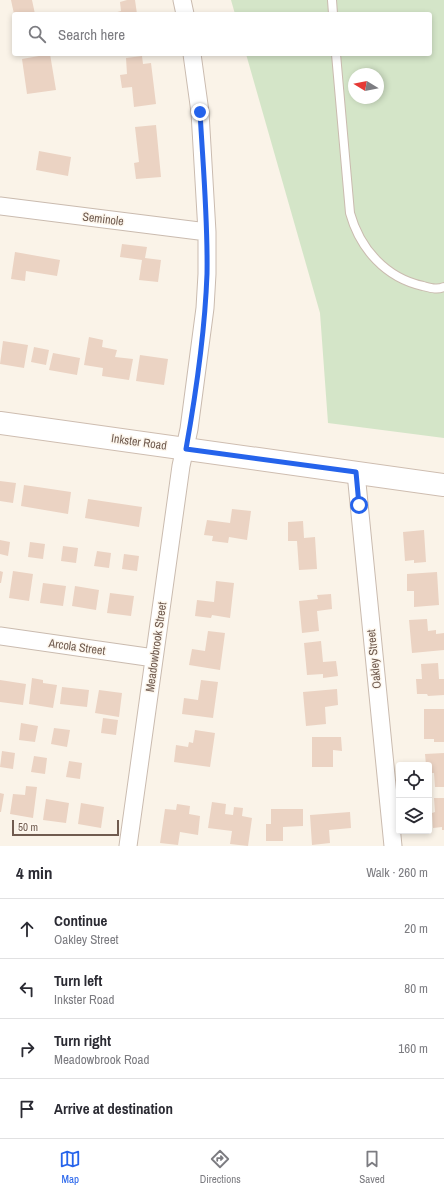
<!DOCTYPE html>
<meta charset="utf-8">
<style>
:root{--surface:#fff;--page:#f2f2f3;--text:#2b2b33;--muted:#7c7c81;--line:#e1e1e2;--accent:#2563eb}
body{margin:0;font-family:"Archivo Narrow",sans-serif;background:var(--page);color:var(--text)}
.controls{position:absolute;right:12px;bottom:12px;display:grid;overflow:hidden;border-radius:4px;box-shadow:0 2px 6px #0003}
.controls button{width:36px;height:36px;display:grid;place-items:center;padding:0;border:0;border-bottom:1px solid var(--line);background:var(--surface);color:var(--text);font:20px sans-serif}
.compass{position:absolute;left:348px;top:68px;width:36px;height:36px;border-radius:50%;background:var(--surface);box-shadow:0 2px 6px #0003;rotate:280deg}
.scale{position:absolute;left:12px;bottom:10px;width:107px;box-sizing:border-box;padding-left:4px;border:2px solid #705b4f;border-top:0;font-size:11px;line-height:14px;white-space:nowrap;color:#705b4f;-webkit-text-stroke:3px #fdf7ee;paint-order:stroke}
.stop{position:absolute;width:12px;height:12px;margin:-9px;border:3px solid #2563eb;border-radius:50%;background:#fff}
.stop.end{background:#2563eb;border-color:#fff;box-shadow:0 1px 4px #0008}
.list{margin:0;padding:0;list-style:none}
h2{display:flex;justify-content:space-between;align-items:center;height:52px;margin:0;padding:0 16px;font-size:17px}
h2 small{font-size:13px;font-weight:400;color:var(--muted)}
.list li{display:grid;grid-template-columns:26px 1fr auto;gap:12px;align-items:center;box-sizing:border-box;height:60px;padding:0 16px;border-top:1px solid var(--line)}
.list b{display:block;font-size:15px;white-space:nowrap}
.list p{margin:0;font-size:13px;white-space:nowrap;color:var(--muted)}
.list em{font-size:13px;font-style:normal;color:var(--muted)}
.icon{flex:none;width:22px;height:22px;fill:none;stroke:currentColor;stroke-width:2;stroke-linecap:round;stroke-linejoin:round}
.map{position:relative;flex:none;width:444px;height:846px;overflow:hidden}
.search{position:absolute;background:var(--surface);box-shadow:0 2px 6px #0003;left:12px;right:12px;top:12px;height:44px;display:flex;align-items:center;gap:10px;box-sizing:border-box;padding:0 14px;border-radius:4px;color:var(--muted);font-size:15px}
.sheet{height:292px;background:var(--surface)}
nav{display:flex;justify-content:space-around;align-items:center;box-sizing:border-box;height:56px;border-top:1px solid var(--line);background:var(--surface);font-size:11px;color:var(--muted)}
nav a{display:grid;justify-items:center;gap:2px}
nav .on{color:var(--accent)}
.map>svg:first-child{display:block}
</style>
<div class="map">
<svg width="444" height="846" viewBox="0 0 444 846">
<rect width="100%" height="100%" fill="#faf3e8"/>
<path fill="#d4e5c8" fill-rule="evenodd" d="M231,0H444V438L328,423L320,313L246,54H430V14H235ZM354,74H378V98H354Z"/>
<path fill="#ebd3c3" d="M11,0H32L35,14H14Z
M127,0H135L137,14H110L121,11L120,2Z
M50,54L56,90L27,94L22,59Z
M142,56L143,64L151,63L156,104L134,107L132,87L122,88L120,75L127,74L126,58Z
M156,125L161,177L136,179L134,163L139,162L135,127Z
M39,151L71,157L68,176L36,170Z
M122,244L147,247L145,258L161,260L158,282L139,280L142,260L120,257Z
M15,252L60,260L57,276L26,271L25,281L11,279Z
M89,337L103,340L102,347L117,350L115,357L133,359L129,380L102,376L103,368L84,365Z
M3,341L28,345L24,368L0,364Z
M34,347L49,350L46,365L31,362Z
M53,353L80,358L77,375L49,370Z
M140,355L168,359L164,385L136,381Z
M0,481L16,483L13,503L0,501Z
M24,485L71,492L68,514L21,506Z
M88,499L142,507L139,527L85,518Z
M232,509L251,511L247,540L229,537L228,543L212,541L213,536L204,535L207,520L230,523Z
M303,521L304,538L315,537L317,569L299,570L297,541H288V522Z
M424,530L426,562L414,563V560L405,561L403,532Z
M0,540L10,542L8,556L0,554Z
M30,542L45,544L43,559L28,557Z
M63,546L78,548L76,563L61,561Z
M97,551L111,553L109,568L94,566Z
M124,554L139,556L137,571L122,569Z
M0,571L3,572L1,583H0Z
M13,571L33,574L29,601L9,598Z
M437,572L439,605L414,607V591H407V574Z
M216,581L234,583L230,618L212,615L211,618L195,616L197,600L214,602Z
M43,583L66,586L63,606L40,603Z
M75,586L99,590L96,610L72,606Z
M110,593L134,596L131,616L107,613Z
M331,594L332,609L317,611L319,631L302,633L299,601L318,599L317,595Z
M427,619L428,631L436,630V634L444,633V650L412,653L409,620Z
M208,631L225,633L220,670L189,665L192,649L205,651Z
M321,641L323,662L336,661L338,676L323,678V674L307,675L304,643Z
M438,663L439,679H444V695L428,696L427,694H417L416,679H422L421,664Z
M32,678L43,680V683L57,685L53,708L29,704Z
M0,680L26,684L23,705L0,702Z
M201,680L218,682L213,718L182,714L184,698L198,700Z
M62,687L89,690L87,707L60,704Z
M337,689L338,705L325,707L326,724L306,726L303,692Z
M99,690L122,693L119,717L95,713Z
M424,709H444V742H434V739H424Z
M103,718L118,720L116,735L101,733Z
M21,723L38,726L35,742L19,740Z
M54,728L70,730L67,747L51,744Z
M195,730L215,733L210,767L174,762L176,745L188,747L189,742L193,743Z
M312,737H341L342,751L333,750V767H312Z
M2,751L15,753L13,769L0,767Z
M444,753V787H435L434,773H429V765H426L425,754Z
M34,756L47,758L45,774L31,772Z
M69,761L82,763L80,779L66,777Z
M26,786L37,787L33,818L10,814L13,794L25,795Z
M0,793L4,794L1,812H0Z
M434,798H444V830H442V827L433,828L432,813L435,812Z
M46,799L69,803L66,823L43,820Z
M212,802L226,804L225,814L233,815L234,807L243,808L242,816L252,818L248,846L230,844L232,831L208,828Z
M81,803L104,807L101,828L78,824Z
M177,804L190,806L189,814L200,816L198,835L180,832L178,845L160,843L165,809L176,810Z
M271,809H303V826L283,827V841H266V824H271Z
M350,812L351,828L329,830L330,843L312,845L310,815Z"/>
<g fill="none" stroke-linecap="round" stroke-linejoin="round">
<g stroke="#cabbaf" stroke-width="10">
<path id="lane" d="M332,0L333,14
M336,54L350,213C360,249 386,278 423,286C431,288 437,290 444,287"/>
</g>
<g stroke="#cabbaf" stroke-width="19">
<path id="street" d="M182,0L185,14
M0,206L207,232
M356,473L393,846
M0,636L154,658
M128,846L181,466L189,429L205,308L207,274V232L200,112L192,54"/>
</g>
<g stroke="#cebdb0" stroke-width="24">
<path id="secondary" d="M0,423L444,485"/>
</g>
<use href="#lane" stroke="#fff" stroke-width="8"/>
<use href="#street" stroke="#fff" stroke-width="17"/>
<use href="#secondary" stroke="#fff" stroke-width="22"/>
</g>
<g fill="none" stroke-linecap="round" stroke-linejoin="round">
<path stroke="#2563eb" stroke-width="5" d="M200,112C203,166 208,220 207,274C205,330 196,393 186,449L356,472L359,505"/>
</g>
<g text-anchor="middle" stroke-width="3" stroke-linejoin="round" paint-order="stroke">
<g font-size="12" fill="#705b4f" stroke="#fdf7ee">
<text transform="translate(103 219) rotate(7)" y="4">Seminole</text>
<text transform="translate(139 442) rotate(8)" y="4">Inkster Road</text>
<text transform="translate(77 647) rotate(8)" y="4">Arcola Street</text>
<text transform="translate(156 647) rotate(-82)" y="4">Meadowbrook Street</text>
<text transform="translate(374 659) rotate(-96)" y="4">Oakley Street</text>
</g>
</g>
</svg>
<div class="controls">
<button><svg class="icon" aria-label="locate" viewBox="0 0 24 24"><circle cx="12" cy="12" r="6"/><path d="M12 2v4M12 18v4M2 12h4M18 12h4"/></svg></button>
<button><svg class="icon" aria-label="layers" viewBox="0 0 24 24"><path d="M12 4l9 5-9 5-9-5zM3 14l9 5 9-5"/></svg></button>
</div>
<svg class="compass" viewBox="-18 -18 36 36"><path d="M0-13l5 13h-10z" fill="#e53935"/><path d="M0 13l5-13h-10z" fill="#7c7c81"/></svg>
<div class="scale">50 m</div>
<div class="stop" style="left:359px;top:505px"></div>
<div class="stop end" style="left:200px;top:112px"></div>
<div class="search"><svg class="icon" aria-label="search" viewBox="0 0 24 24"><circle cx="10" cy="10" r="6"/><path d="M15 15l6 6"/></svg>Search here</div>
</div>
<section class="sheet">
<h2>4 min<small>Walk · 260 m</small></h2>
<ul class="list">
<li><svg class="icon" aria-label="ahead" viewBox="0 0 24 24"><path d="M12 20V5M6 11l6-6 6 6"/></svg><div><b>Continue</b><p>Oakley Street</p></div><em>20 m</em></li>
<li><svg class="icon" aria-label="left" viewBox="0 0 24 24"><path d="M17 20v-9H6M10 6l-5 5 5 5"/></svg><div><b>Turn left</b><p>Inkster Road</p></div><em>80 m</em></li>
<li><svg class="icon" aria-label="right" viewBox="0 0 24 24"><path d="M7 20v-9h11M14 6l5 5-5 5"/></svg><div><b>Turn right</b><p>Meadowbrook Road</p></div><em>160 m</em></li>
<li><svg class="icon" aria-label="arrive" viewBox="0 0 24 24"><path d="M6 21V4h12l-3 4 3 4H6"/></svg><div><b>Arrive at destination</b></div></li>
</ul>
</section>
<nav>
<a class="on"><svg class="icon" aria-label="map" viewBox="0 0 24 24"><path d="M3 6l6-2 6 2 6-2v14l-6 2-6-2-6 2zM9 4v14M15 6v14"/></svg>Map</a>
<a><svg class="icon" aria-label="directions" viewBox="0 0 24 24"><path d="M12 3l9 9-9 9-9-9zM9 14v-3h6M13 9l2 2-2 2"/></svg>Directions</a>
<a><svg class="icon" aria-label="saved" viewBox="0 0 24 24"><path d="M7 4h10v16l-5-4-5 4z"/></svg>Saved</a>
</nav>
